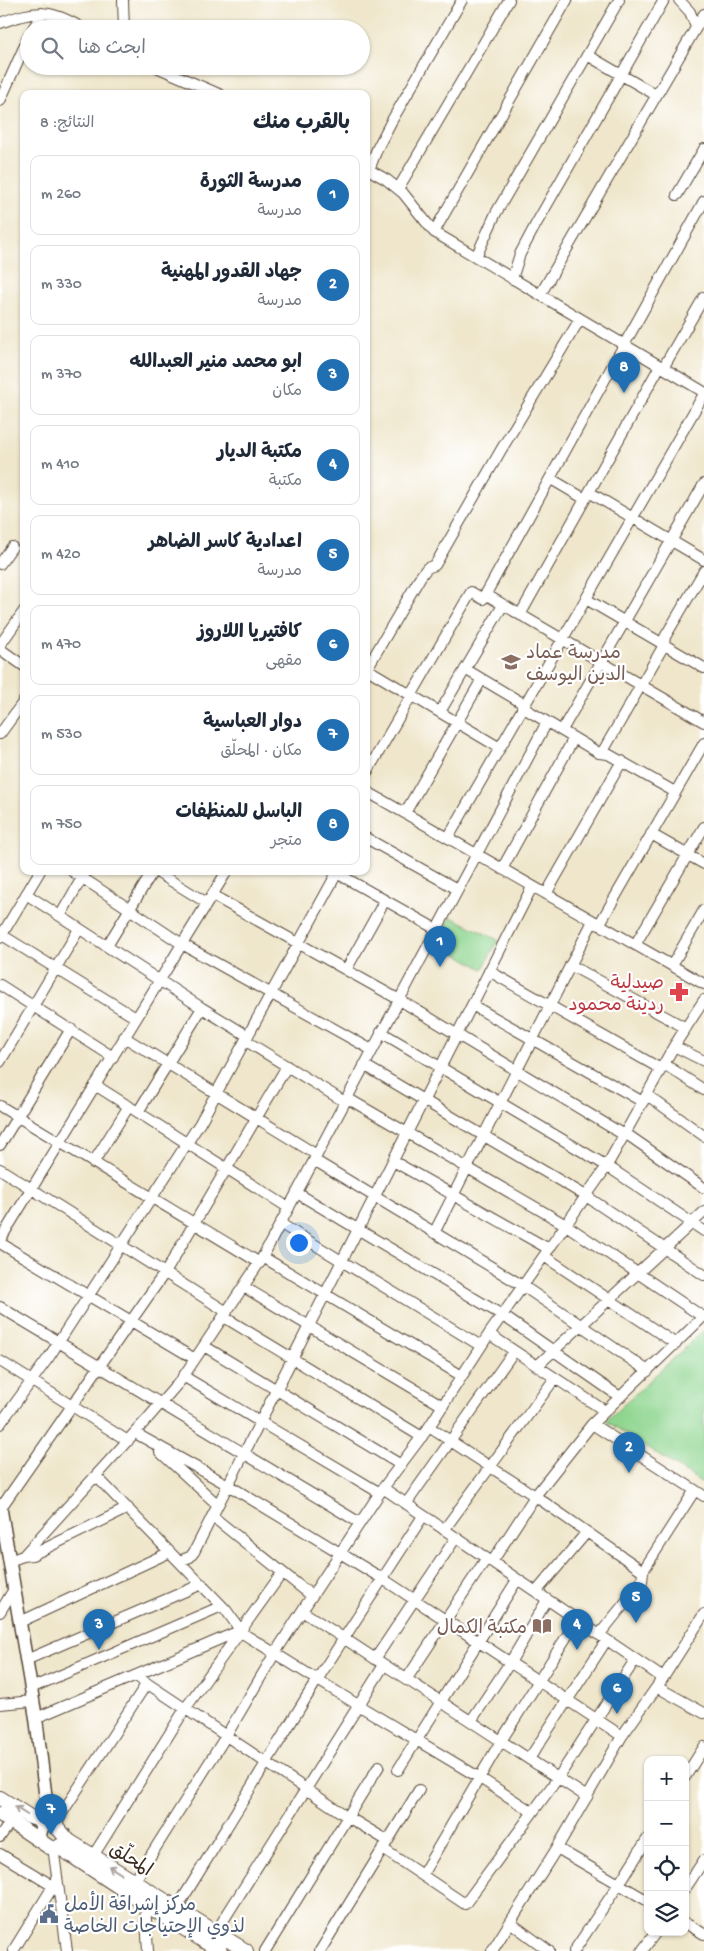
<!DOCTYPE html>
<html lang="ar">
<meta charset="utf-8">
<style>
:root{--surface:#fff;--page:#f2f2f3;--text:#1f2937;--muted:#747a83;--line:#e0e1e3;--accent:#1f6fb2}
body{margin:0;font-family:"Gochi Hand","Playpen Sans Arabic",sans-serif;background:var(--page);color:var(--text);direction:rtl}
.controls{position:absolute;right:15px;bottom:15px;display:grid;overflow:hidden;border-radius:10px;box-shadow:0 1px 4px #0004}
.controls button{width:45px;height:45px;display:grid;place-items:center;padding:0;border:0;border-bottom:1px solid var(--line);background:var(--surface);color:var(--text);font:25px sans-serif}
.you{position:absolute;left:298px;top:1242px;width:18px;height:18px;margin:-12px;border:4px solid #fff;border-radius:50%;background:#1a73e8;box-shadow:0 0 0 8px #1a73e833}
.badge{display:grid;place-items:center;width:32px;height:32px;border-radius:50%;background:var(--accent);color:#fff;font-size:16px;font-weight:700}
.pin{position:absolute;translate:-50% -41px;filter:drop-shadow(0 1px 2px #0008)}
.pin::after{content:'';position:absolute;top:26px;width:18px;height:15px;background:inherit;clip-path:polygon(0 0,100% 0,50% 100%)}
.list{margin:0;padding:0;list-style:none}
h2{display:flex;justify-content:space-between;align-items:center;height:65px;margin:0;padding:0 20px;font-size:21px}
h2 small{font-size:16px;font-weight:400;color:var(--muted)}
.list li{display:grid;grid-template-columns:32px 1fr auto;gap:15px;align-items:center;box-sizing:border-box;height:80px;margin:0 10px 10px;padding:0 10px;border:1px solid var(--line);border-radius:10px}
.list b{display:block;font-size:19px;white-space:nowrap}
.list p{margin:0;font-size:16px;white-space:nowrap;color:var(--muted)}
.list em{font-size:16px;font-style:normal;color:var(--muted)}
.icon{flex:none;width:28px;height:28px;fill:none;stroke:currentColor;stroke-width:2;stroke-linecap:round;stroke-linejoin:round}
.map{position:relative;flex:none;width:704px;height:1951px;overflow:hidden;direction:ltr}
.search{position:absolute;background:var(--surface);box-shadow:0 1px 4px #0004;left:20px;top:20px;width:350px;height:55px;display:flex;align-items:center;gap:12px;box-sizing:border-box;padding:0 18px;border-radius:28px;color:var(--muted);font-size:19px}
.panel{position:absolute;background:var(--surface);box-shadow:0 1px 4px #0004;left:20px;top:90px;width:350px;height:785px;border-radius:10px;direction:rtl}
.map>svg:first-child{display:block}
</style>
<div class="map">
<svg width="704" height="1951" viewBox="0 0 704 1951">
<rect width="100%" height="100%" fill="#fff"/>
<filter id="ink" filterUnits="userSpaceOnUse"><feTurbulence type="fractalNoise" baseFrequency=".02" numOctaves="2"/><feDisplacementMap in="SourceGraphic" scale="10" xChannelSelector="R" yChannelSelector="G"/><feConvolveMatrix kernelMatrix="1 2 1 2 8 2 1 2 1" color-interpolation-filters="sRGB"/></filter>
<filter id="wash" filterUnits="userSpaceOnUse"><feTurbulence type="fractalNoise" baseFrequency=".0096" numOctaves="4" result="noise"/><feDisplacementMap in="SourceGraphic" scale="20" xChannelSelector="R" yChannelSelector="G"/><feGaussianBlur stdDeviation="1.12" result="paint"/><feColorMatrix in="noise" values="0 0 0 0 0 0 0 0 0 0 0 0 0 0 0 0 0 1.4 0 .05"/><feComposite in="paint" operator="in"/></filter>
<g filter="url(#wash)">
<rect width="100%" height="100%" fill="#efe6cb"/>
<path fill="#8ed58f" stroke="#648056" d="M451,917L498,940L483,969L438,943Z
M704,1330V1484L606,1421Z"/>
</g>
<g filter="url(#ink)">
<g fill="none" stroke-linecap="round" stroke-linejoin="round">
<g stroke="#564638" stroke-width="12">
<path id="minor" d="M123,0L124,29
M679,0L690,12L696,27
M0,23C38,9 49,9 84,29
M33,29L42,13
M587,55L656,95
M154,66L219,94
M0,101L29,36
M366,168L387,180L403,193L434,232L704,392
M369,170L377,149L391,122L462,0
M398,189L509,0
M677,195L704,149
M434,232L567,0
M476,257L496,213L619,0
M512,279L520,254L536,224L664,0
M540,295L704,14
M663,368L704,297
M551,479L585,499
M589,492L704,560
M0,564L12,547
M485,594L704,722
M586,599L704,668
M520,615L660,366
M0,645L24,611
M0,649L24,666
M367,669L500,748
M465,669L524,704
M366,670L421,576L427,568L435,565L501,450L580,319
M522,707L599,753L608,754L675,792
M440,712L503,605
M562,730L704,484
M0,734L24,701
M602,753L664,645L665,637L704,571
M366,774L471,592L483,599L704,201
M366,791L704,984
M405,813L482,679
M651,834L704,864
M366,838L457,889
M448,838L704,394
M502,869L574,738
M72,871L182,944L372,1050
M155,871L207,903
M333,871L436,929
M26,894L202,1008L248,1036
M546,894L622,761
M212,895L398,999L624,1135
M60,916L86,871
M599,925L704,743
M2,935L136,1018
M0,938L40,871
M635,945L704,827
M107,946L153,871
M570,965L686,1028
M672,965L704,910
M346,970L385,900
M489,971L661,1069
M0,985L113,1057
M472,1005L643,1102
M381,1032L607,1166L704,1231
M124,1037L317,1155
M246,1041L345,1102
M674,1046L704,1061
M0,1062L79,929
M664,1064L704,1090
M364,1065L586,1196L704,1275
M95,1085L289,1208
M647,1095L704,1136
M347,1098L566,1225L703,1317
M0,1106L260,1263
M138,1112L202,1008
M625,1133L704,1188
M0,1145L71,1029
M314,1160L523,1286L648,1371
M393,1161L549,1249
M93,1163L129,1106
M0,1169L227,1312
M297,1193L502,1315L620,1397
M281,1224L481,1346
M434,1233L593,921
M0,1240L227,871
M0,1243L195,1359
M544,1256L676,1344
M263,1257L462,1376
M244,1287L443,1406
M0,1307L360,1523
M224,1317L422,1437
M489,1334L605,1411
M204,1346L401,1465
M0,1361L128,1441
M537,1366L704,1212
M183,1376L380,1493
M0,1424L49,1357L200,1123L337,873
M592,1424L704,1496
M429,1427L535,1496L643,1571L695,1490
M135,1433L228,1485L383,1579L622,1736
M160,1452L218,1505
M96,1476L226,1610L236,1624L239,1631
M383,1488L663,1678
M406,1504L514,1351
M0,1509L168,1268L287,1066
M212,1516L312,1596
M444,1530L555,1378
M23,1556L32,1555L128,1508
M9,1561L23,1556L148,1418L181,1380L261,1260L547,722
M179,1561L190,1557L194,1552L532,887
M492,1562L535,1496L592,1424L704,1316
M536,1592L587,1532
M302,1611L587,1797
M0,1612L14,1589
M20,1622L170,1552
M599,1635L642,1582L643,1571
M375,1659L455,1539
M26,1660L202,1584
M136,1676L348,1817L388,1841
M406,1680L486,1559
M657,1687L704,1713
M31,1688L222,1606
M0,1704L33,1701
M36,1718L239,1631L358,1705L480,1778L532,1812
M471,1721L511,1661L547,1600
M529,1759L606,1641
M398,1770L517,1580
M685,1777L704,1747
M56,1826L62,1813L147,1683
M0,1837L11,1821
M59,1844L54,1854L67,1951
M557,1848L648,1901
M383,1849L465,1904L558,1778L635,1660
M0,1854L53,1886
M93,1856L185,1709L282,1573
M422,1875L501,1741L577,1620
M134,1882L226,1736L275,1653L302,1611L383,1488L429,1427L489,1334L605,1169L674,1046L704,1000
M685,1889L704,1860
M145,1904L148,1951
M177,1908L317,1680L423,1516
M511,1923L549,1951
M685,1923L704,1934
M216,1932L384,1665
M13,1951L57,1880
M265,1951L379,1766
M320,1951L419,1790
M492,1951L557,1848L622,1736L663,1678L704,1614
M574,1951L619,1884L648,1838
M642,1951L656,1932"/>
</g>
<g stroke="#564638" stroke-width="15">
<path id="major" d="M0,1505L36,1718L47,1808L39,1839"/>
</g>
<g stroke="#564638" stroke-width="16">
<path id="highway" d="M0,1798L30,1817L56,1826L69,1841L246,1951
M0,1814L49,1847L63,1850L145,1904L220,1951"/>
</g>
<use href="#minor" stroke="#fff" stroke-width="10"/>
<use href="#major" stroke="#fff" stroke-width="12"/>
<use href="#highway" stroke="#fff" stroke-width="14"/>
</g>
<defs><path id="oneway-shaft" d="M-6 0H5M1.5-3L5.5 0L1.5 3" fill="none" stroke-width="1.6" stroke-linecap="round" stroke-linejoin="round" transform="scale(1.25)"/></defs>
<g stroke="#a79f9a">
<use href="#oneway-shaft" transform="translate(21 1811) rotate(-148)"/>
<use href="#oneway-shaft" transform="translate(115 1870) rotate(-148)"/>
</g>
</g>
<defs>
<g id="school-bare" transform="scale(1.5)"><path d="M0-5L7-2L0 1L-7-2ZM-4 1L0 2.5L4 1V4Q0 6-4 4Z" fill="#8d6e63" stroke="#fff" stroke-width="2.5" paint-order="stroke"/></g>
<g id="pharmacy-bare" transform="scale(1.5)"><path d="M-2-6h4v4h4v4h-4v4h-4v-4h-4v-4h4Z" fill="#e0444e" stroke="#fff" stroke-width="2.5" paint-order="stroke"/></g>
<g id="library-bare" transform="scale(1.5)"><path d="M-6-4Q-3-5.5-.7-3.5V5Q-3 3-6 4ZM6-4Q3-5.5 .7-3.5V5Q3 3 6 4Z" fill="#8d6e63" stroke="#fff" stroke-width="2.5" paint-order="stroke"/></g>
<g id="civic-bare" transform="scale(1.5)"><path d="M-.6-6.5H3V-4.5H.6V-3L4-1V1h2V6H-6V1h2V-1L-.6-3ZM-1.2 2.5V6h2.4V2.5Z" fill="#5c6f8a" stroke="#fff" stroke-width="2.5" paint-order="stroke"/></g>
</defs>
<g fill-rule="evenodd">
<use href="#school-bare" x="511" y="662"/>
<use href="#pharmacy-bare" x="679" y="992"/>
<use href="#library-bare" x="542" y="1626"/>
<use href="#civic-bare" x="49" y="1914"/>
</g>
<g text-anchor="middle" stroke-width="4.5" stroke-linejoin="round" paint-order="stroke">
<g font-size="19" fill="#785e54" stroke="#fff" text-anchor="start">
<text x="526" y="658">مدرسة عماد<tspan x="526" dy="22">الدين اليوسف</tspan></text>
<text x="527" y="1633" text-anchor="end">مكتبة الكمال</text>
</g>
<g font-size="19" fill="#be3a42" stroke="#fff" text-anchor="end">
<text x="664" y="988">صيدلية<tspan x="664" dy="22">ردينة محمود</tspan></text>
</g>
<g font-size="19" fill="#3b2a1e" stroke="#fff">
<text transform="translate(132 1858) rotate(32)" y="7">المحلّق</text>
</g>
<g font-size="19" fill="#4e5e75" stroke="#fff" text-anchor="start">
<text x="64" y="1910">مركز إشراقة الأمل<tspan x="64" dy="22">لذوي الإحتياجات الخاصة</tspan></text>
</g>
</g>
</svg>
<div class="controls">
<button>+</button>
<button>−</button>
<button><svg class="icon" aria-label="locate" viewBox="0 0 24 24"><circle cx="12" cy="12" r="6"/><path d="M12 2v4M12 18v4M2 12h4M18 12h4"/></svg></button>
<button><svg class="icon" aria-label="layers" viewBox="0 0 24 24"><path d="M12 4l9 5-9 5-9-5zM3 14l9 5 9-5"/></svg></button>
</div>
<div class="you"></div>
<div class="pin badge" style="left:440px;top:967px">1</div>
<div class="pin badge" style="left:629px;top:1473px">2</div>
<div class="pin badge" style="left:99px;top:1650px">3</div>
<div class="pin badge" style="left:577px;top:1650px">4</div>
<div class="pin badge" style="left:636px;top:1623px">5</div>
<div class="pin badge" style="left:617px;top:1714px">6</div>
<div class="pin badge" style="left:51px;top:1835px">7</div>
<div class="pin badge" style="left:624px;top:393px">8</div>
<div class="search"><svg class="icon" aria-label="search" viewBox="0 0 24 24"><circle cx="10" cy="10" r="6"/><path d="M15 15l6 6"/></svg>ابحث هنا</div>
<section class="panel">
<h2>بالقرب منك<small>النتائج: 8</small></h2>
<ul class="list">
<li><span class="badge">1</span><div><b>مدرسة الثورة</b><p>مدرسة</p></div><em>260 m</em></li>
<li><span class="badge">2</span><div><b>جهاد القدور المهنية</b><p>مدرسة</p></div><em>330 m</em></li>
<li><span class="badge">3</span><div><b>ابو محمد منير العبدالله</b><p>مكان</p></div><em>370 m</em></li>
<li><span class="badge">4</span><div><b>مكتبة الديار</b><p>مكتبة</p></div><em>410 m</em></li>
<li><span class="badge">5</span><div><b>اعدادية كاسر الضاهر</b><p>مدرسة</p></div><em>420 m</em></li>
<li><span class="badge">6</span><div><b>كافتيريا اللاروز</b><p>مقهى</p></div><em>470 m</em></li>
<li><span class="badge">7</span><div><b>دوار العباسية</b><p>مكان · المحلّق</p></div><em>530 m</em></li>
<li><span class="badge">8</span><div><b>الباسل للمنظفات</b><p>متجر</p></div><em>750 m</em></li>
</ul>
</section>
</div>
